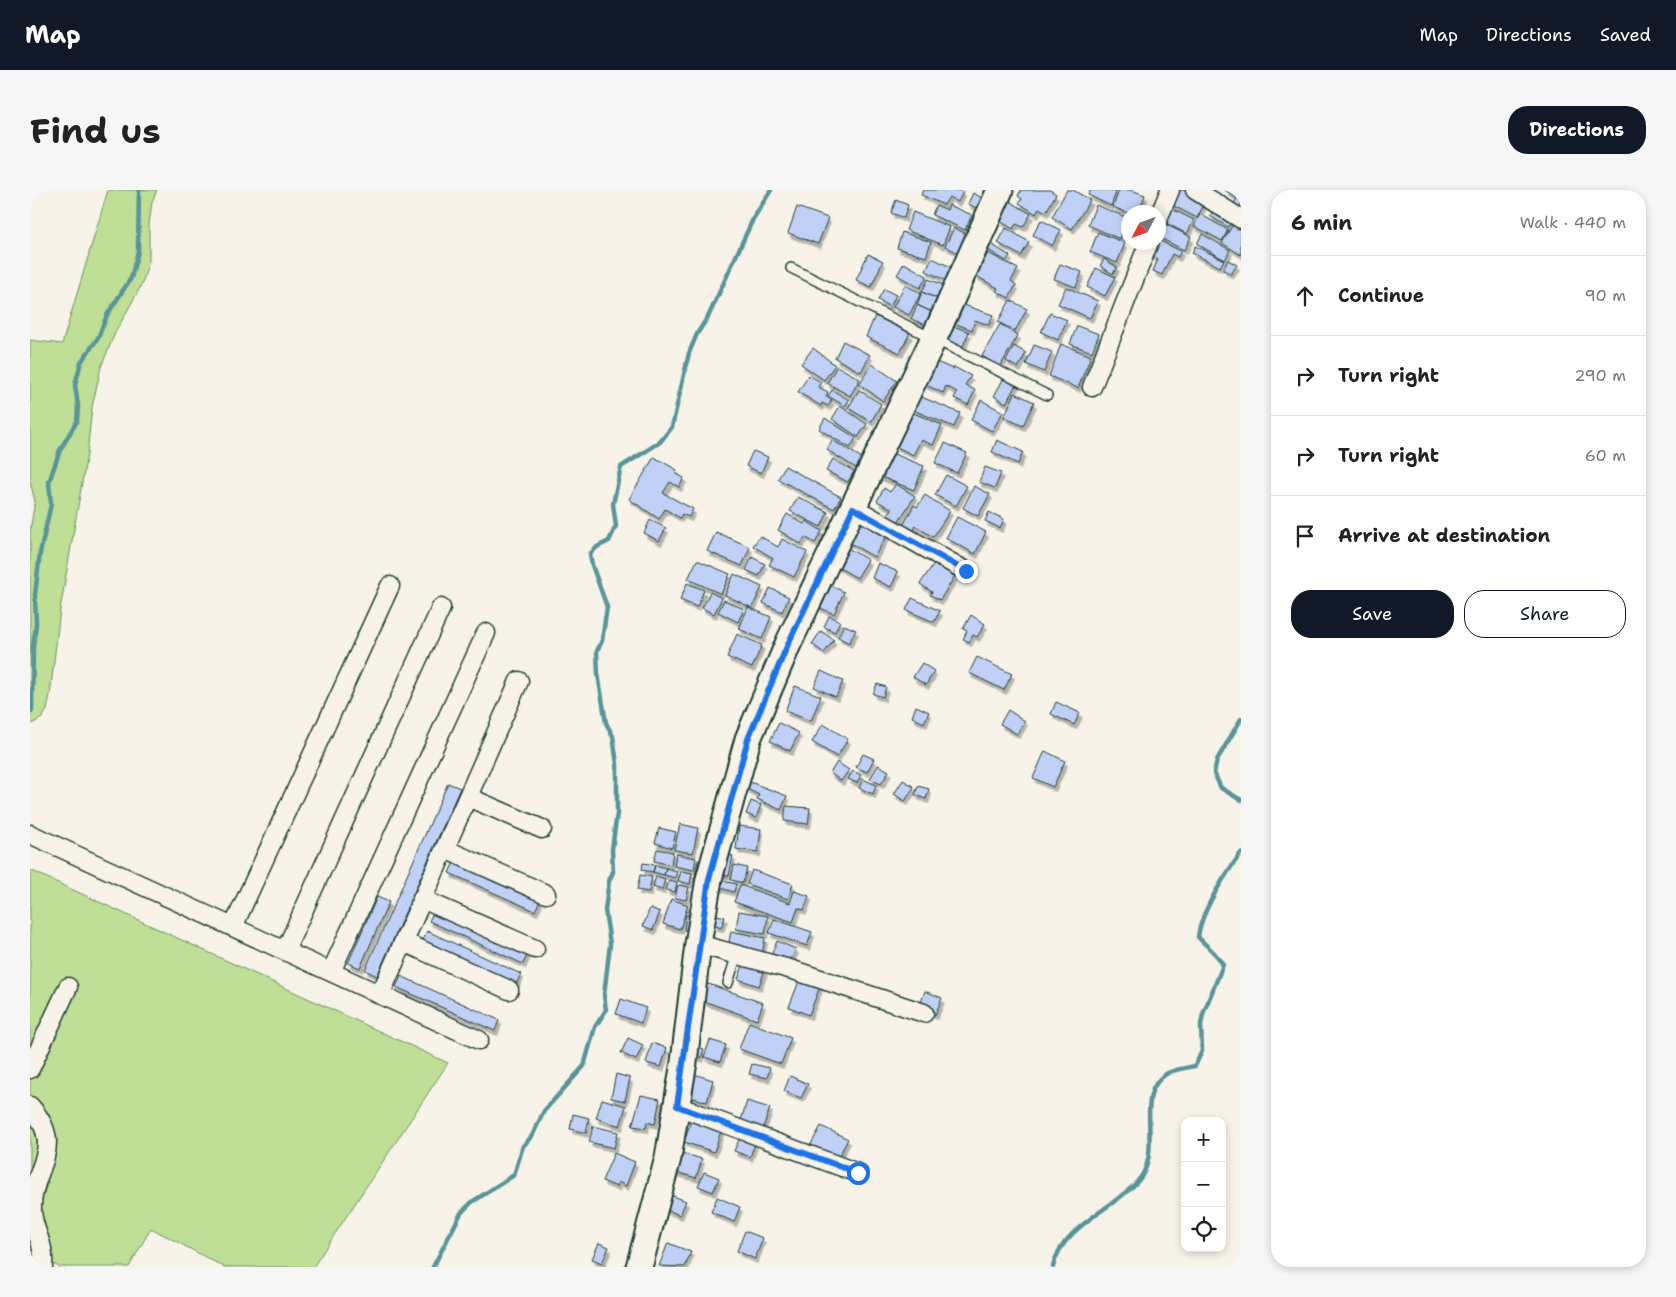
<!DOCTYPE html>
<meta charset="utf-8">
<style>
:root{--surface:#fff;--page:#f6f6f6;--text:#222;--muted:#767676;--line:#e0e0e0;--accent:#111827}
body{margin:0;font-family:"Shantell Sans",sans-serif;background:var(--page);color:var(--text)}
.controls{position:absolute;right:15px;bottom:15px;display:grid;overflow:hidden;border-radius:10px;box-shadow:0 2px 8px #0003}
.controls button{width:45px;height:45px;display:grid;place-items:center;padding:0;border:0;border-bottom:1px solid var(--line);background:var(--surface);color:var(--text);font:25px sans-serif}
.compass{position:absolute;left:1091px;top:15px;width:45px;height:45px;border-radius:50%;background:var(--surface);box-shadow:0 2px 8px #0003;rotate:229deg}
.stop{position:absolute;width:15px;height:15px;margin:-11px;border:4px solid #1a73e8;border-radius:50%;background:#fff}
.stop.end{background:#1a73e8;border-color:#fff;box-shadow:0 1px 5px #0008}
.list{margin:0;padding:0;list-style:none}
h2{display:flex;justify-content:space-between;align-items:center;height:65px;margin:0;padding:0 20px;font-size:21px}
h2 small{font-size:16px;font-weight:400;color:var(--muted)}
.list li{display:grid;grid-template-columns:32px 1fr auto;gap:15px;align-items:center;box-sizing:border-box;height:80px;padding:0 20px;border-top:1px solid var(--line)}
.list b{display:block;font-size:19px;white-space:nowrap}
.list em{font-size:16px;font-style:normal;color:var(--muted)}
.actions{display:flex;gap:10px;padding:15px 20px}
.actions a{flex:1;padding:11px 0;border:1px solid var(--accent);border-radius:20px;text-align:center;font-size:18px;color:var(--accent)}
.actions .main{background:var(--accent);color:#fff}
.icon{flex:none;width:28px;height:28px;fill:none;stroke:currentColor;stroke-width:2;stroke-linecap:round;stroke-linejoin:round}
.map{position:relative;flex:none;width:1211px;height:1077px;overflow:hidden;border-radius:20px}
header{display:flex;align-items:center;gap:30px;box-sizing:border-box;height:70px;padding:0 25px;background:var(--accent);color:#fff}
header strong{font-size:24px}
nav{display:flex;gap:28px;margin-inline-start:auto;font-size:18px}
.intro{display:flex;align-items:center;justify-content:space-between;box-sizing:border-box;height:120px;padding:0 30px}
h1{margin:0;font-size:35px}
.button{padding:12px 22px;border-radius:20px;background:var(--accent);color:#fff;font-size:18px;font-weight:700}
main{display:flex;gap:30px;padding:0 30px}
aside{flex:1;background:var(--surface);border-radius:20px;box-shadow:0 2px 8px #0003}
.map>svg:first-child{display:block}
</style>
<header>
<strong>Map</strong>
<nav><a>Map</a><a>Directions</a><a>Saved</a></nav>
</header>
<div class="intro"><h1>Find us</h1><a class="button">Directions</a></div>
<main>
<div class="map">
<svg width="1211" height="1077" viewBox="0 0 1211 1077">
<defs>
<filter id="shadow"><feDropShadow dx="2.5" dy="4.5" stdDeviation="0" flood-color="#0004"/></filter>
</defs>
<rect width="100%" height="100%" fill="#f7f3e8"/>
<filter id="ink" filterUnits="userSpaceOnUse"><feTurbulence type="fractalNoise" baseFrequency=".02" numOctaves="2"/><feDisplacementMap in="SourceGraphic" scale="10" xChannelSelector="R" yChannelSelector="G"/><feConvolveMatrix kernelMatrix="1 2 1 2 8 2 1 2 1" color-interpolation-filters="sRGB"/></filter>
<g filter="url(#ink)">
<path fill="#bfde96" stroke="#6f8e65" d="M78,0H127L122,12L119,34V71L112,94L85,143L71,177L62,217L57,264L30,420L20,505L17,520L12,528L0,535V341L5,311L0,292V150L32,154Z
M0,680L418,873L283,1077H194L121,1038L99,1077H29L0,1062V1040L18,992L0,983Z"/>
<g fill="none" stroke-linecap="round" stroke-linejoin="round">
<path stroke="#599499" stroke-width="4.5" d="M2,521L3,456L6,435L5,405L10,363L21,314L19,292L30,260L47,231L48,216L45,195L51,172L68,148L77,125L101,88L108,61L109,0
M1211,529L1187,570L1184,583L1191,598L1211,610
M403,1077L431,1023L442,1012L484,985L493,956L502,946L514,921L554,876L565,837L576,820L574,805L580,754L575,720L579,691L583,682L582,659L587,623V574L583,546L576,533L568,484L567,461L572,451L577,417L562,375L560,364L567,357L579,351L586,336L583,314L591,277L630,252L642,237L659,163L667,144L679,125L723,29L741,0
M1023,1077C1031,1037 1083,1019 1107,992C1136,961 1101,906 1136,884C1144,879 1156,878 1165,876L1172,861L1171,835L1173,824L1193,775C1187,763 1177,757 1168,747C1171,720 1195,685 1211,663"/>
</g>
<path fill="#c1d0f7" stroke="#1f3d34" filter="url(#shadow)" d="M893,0H930L933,2L928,12L919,7L914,15L891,5Z
M991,0H1020L1026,4L1016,22L1009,18L1006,24L989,13L992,9L988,6Z
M1037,0H1043L1060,10L1042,39L1022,27Z
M1061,0H1087L1081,16L1058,5Z
M1089,0H1101L1115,5L1109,22L1098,23L1083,17Z
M1144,0H1159L1177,9L1167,28L1138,13Z
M1195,0H1211V20L1203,15L1207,9Z
M943,3L954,9L949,19L938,14Z
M866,10L878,15L874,28L861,23Z
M978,10L1001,24L993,37L986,34L983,39L970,31L973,25L970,24Z
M906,15L917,20L919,15L942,25L935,40L902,25Z
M1066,15L1098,28L1090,49L1058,35Z
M1136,16L1164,30L1157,44L1130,30Z
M767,17L798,28L788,54L758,43Z
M1185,18L1203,29L1198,37L1180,26Z
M883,22L920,37L913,55L876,40Z
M1170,24L1198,40L1192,51L1164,36Z
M1011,30L1031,40L1022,56L1003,45Z
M1205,31L1211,35V65L1192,53Z
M1135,34L1161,47L1154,60L1128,47Z
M924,38L937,44L928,63L915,56Z
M976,38L999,52L991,66L968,53Z
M872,42L901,52L896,67L867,58Z
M1068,42L1095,53L1087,73L1060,62Z
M1172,44L1200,60L1195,70L1167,54Z
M1128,50L1151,61L1148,67L1142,64L1132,85L1123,81L1128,69L1118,64L1124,52H1128Z
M956,51L980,66L976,71L952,56Z
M1165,56L1194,70L1190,77L1162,63Z
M958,63L988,79L981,91L986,95L979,108L966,101L968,98L946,86Z
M838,64L853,71L841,97L826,90Z
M902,68L923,78L917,91L896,81Z
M1074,69L1087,77L1083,84L1070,76Z
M1198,70L1207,75L1201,84L1193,80Z
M874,73L897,86L890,98L867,85Z
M1030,74L1052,82L1046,97L1024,89Z
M1066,78L1085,87L1075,106L1057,97Z
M898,89L914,95L908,109L892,102Z
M875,95L891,103L879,125L863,117Z
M1036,97L1068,111L1060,128L1028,114Z
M854,99L866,105L860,117L848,110Z
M892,102L908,109L902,122L887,115Z
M980,110L997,119L985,141L968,132Z
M931,114L963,125L959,135L945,130L942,140L924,133Z
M887,115L902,122L896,135L881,129Z
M1020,123L1037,130L1028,150L1011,142Z
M845,126L880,143L870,163L836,147Z
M916,133L939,142L933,156L911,148Z
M970,134L988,145L970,177L952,166Z
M1047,136L1069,144L1062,162L1040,154Z
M813,151L840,165L831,182L805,168Z
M1031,154L1061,166L1048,198L1019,186Z
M1004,155L1022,162L1014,182L996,174Z
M984,156L996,163L988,178L976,171Z
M783,158L805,175L794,190L771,174Z
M904,171L923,179L924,177L941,186L935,195L945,200L938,215L924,208L927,202L916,196L913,203L894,194Z
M842,174L867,191L853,211L829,194Z
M807,176L830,189L820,206L797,193Z
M779,185L791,192L788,197L798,202L796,207L802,210L798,216L792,213L791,216L768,202Z
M975,186L987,193L976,213L964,206Z
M802,200L819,210L815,216L798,206Z
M829,200L851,214L841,232L818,218Z
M985,203L1004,212L993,236L974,227Z
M889,206L930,223L924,237L883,220Z
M951,210L973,222L962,241L941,230Z
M810,216L837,234L828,247L802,229Z
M874,219L912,235L903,255L891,250L883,265L865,256Z
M795,228L826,248L820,258L789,239Z
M802,250L832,268L826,278L797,260Z
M967,250L993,262L988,274L962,262Z
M915,253L937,263L927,283L905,273Z
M723,261L738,267L731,283L716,276Z
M859,262L894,276L884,300L849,286Z
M624,267L647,280L645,283L654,288L649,297L640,292L633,303L663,319L659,327L652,324L650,328L635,319L629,329L599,309Z
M803,269L824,281L818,292L796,281Z
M755,276L811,307L804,319L748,289Z
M955,277L971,283L965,298L949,292Z
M916,285L937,296L926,316L905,305Z
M866,294L885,306L866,335L856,328L862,319L847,311L854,298L860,302Z
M944,296L960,304L948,326L933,318Z
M895,305L920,321L903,347L886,336L879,348L869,343L884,315L887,317Z
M768,307L798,322L791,337L760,321Z
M959,322L974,329L970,338L955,331Z
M828,323L859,342L844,367L813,349Z
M757,324L774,334L776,331L792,341L785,353L775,347L771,354L748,340Z
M927,327L956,342L945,364L916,348Z
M620,330L636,338L629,351L614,343Z
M686,342L720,357L712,376L677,361Z
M730,346L748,357L752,349L777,362L764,387L739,375L743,368L723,356Z
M811,354L838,370L827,388L801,373Z
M722,367L735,374L729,386L716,380Z
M907,369L923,380L921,384L925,386L910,410L900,405L902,402L890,394Z
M667,370L700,384L691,404L658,389Z
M848,373L868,382L861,397L842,388Z
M704,384L732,397L722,418L695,405Z
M657,393L674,400L667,417L650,410Z
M798,394L814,402L804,424L788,417Z
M740,398L759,407L752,422L733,413Z
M680,402L692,408L684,424L672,418Z
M882,408L910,421L904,432L876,420Z
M694,410L714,419L708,432L688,422Z
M718,417L741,427L732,449L709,439Z
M941,425L955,434L947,447L943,445L939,452L933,449L937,441L933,439Z
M799,426L810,431L805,442L794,437Z
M814,435L826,440L819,453L808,447Z
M791,441L804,450L794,463L782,454Z
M707,444L732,455L722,478L697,467Z
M947,467L982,484L974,500L939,483Z
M892,473L904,481L896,495L883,487Z
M791,481L813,491L806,507L784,497Z
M847,494L856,497L853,507L843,504Z
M765,496L791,506L781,531L755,521Z
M1026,512L1050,523L1044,535L1021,524Z
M886,516L899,522L894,533L882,527Z
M978,520L995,531L987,544L970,534Z
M749,533L769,543L760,561L740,551Z
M793,534L818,549L807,567L782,552Z
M1015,561L1035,571L1023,597L1003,588Z
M833,564L844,569L837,582L826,577Z
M807,572L819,580L811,591L800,583Z
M848,575L859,581L851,594L840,589Z
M823,581L831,585L827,593L818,589Z
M833,589L846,595L843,604L829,598Z
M873,590L884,597L875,611L864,604Z
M720,592L757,606L751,620L727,609L729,605L717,599Z
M418,593L430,598L347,786L335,780Z
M888,596L899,599L896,609L885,605Z
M721,611L731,615L726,628L716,624Z
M756,616L780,618L778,634L754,631Z
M650,634L668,638L663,663L644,660Z
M709,636L731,639L728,662L706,659Z
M629,638L646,642L642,658L625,653Z
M627,659L643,662L641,675L624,671Z
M646,664L666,668L664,680L644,676Z
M694,664L703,666L699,686L691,685Z
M668,670L674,671L670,694L664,693Z
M424,672L510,710L505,721L419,683Z
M613,673L625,675L623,682L612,680Z
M625,675L636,678L634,685L623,682Z
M704,675L717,678L713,693L701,690Z
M636,678L647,681L645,688L634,685Z
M722,680L763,694L758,709L717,694Z
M651,681L662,683L660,694L648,691Z
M610,685L622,687L619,702L607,700Z
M626,686L635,689L632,700L623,697Z
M639,690L647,692L645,702L636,700Z
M689,690L706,694L704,702L687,697Z
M648,695L659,697L656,710L645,708Z
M710,695L760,713L764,701L779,706L774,720L768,718L763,732L704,712Z
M347,707L359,712L330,778L318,773Z
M641,709L658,715L650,739L633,734Z
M620,718L630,722L623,740L613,736Z
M404,721L498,763L493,774L399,731Z
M709,721L738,726L735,744L706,739Z
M656,725L664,726L662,741L654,740Z
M687,725L695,727L691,738L684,735Z
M744,729L782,742L777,756L739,743Z
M397,741L491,784L486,794L392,752Z
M701,741L735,748L732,765L698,757Z
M747,751L766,759L758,776L740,768Z
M714,773L735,780L729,796L708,789Z
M371,786L469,830L465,841L366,797Z
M771,786L791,794L779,825L759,817Z
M670,791L733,813L727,830L665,808Z
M895,801L912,808L905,825L889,818Z
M591,809L616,818L611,833L586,824Z
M719,832L761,848L751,874L709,859Z
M598,848L613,855L606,870L591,863Z
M680,850L696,855L690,872L674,867Z
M622,853L637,858L631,877L616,873Z
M665,856L674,859L671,868L663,865Z
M722,874L740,878L737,888L719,884Z
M586,884L600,888L595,911L581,908Z
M664,884L683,890L677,912L657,906Z
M760,886L778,894L771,908L754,901Z
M611,905L630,909L625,934L617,932L616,938L602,936Z
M572,909L596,916L590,936L566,928Z
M717,911L740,918L733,938L711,930Z
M543,924L559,928L556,943L540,939Z
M662,928L692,938L684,962L654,952Z
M563,936L588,942L584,958L559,952Z
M791,936L818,949L807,970L780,956Z
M711,945L726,951L720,967L704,961Z
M645,961L672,969L666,988L639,980Z
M584,963L605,972L596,996L588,992L587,997L572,991Z
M674,982L689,988L683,1002L668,996Z
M635,1003L656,1011L650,1025L629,1017Z
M687,1007L710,1017L704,1032L681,1022Z
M715,1041L733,1048L725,1069L707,1061Z
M569,1053L579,1057L572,1073L562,1069Z
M638,1053L661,1062L655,1077L629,1076Z"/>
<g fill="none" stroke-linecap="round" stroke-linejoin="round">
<g stroke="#1f3d34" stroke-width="12">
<path id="lane" d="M761,78L1017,205
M698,793L707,764"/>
</g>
<g stroke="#1f3d34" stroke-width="21">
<path id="street" d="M1165,0L1211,29
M1128,29L1140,0
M1062,197L1119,52
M823,317L936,381
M438,607L512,639
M0,644L449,850
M415,659L516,704
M392,709L505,759
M203,737L360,396
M374,752L479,800
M668,754L763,780L894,823
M255,761L411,418
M301,782L456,443
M350,805L489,491
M0,879L38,797
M0,916C38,959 0,978 2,1021C4,1044 15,1052 13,1077
M647,916L828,983"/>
</g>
<g stroke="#1f3d34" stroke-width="29">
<path id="secondary" d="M609,1077L638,968L654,872L668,754L679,689L718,549L758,454L910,135L970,0"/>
</g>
<use href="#lane" stroke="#f7f3e8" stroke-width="9"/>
<use href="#street" stroke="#f7f3e8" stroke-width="18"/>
<use href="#secondary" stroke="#f7f3e8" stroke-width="25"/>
</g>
</g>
<g fill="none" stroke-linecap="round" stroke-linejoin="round" filter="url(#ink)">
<path stroke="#1a73e8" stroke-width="6" d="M828,983L647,916L679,689L718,549L758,454L823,318L936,381"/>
</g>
</svg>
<div class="controls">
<button>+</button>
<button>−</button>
<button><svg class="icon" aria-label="locate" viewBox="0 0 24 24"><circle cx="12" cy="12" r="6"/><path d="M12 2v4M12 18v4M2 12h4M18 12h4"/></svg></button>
</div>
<svg class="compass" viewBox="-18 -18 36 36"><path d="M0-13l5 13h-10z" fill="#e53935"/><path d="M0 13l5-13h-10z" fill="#767676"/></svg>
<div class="stop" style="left:828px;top:983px"></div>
<div class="stop end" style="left:936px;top:381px"></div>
</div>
<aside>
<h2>6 min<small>Walk · 440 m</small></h2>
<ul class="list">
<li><svg class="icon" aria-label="ahead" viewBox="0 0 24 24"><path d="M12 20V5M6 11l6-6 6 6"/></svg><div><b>Continue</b></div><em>90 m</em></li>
<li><svg class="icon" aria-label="right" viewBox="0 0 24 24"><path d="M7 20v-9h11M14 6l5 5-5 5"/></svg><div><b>Turn right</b></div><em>290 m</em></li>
<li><svg class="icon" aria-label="right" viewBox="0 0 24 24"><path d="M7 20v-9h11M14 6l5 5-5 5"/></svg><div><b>Turn right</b></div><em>60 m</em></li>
<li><svg class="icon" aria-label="arrive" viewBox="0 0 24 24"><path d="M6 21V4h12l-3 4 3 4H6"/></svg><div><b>Arrive at destination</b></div></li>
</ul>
<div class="actions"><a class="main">Save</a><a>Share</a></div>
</aside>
</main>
